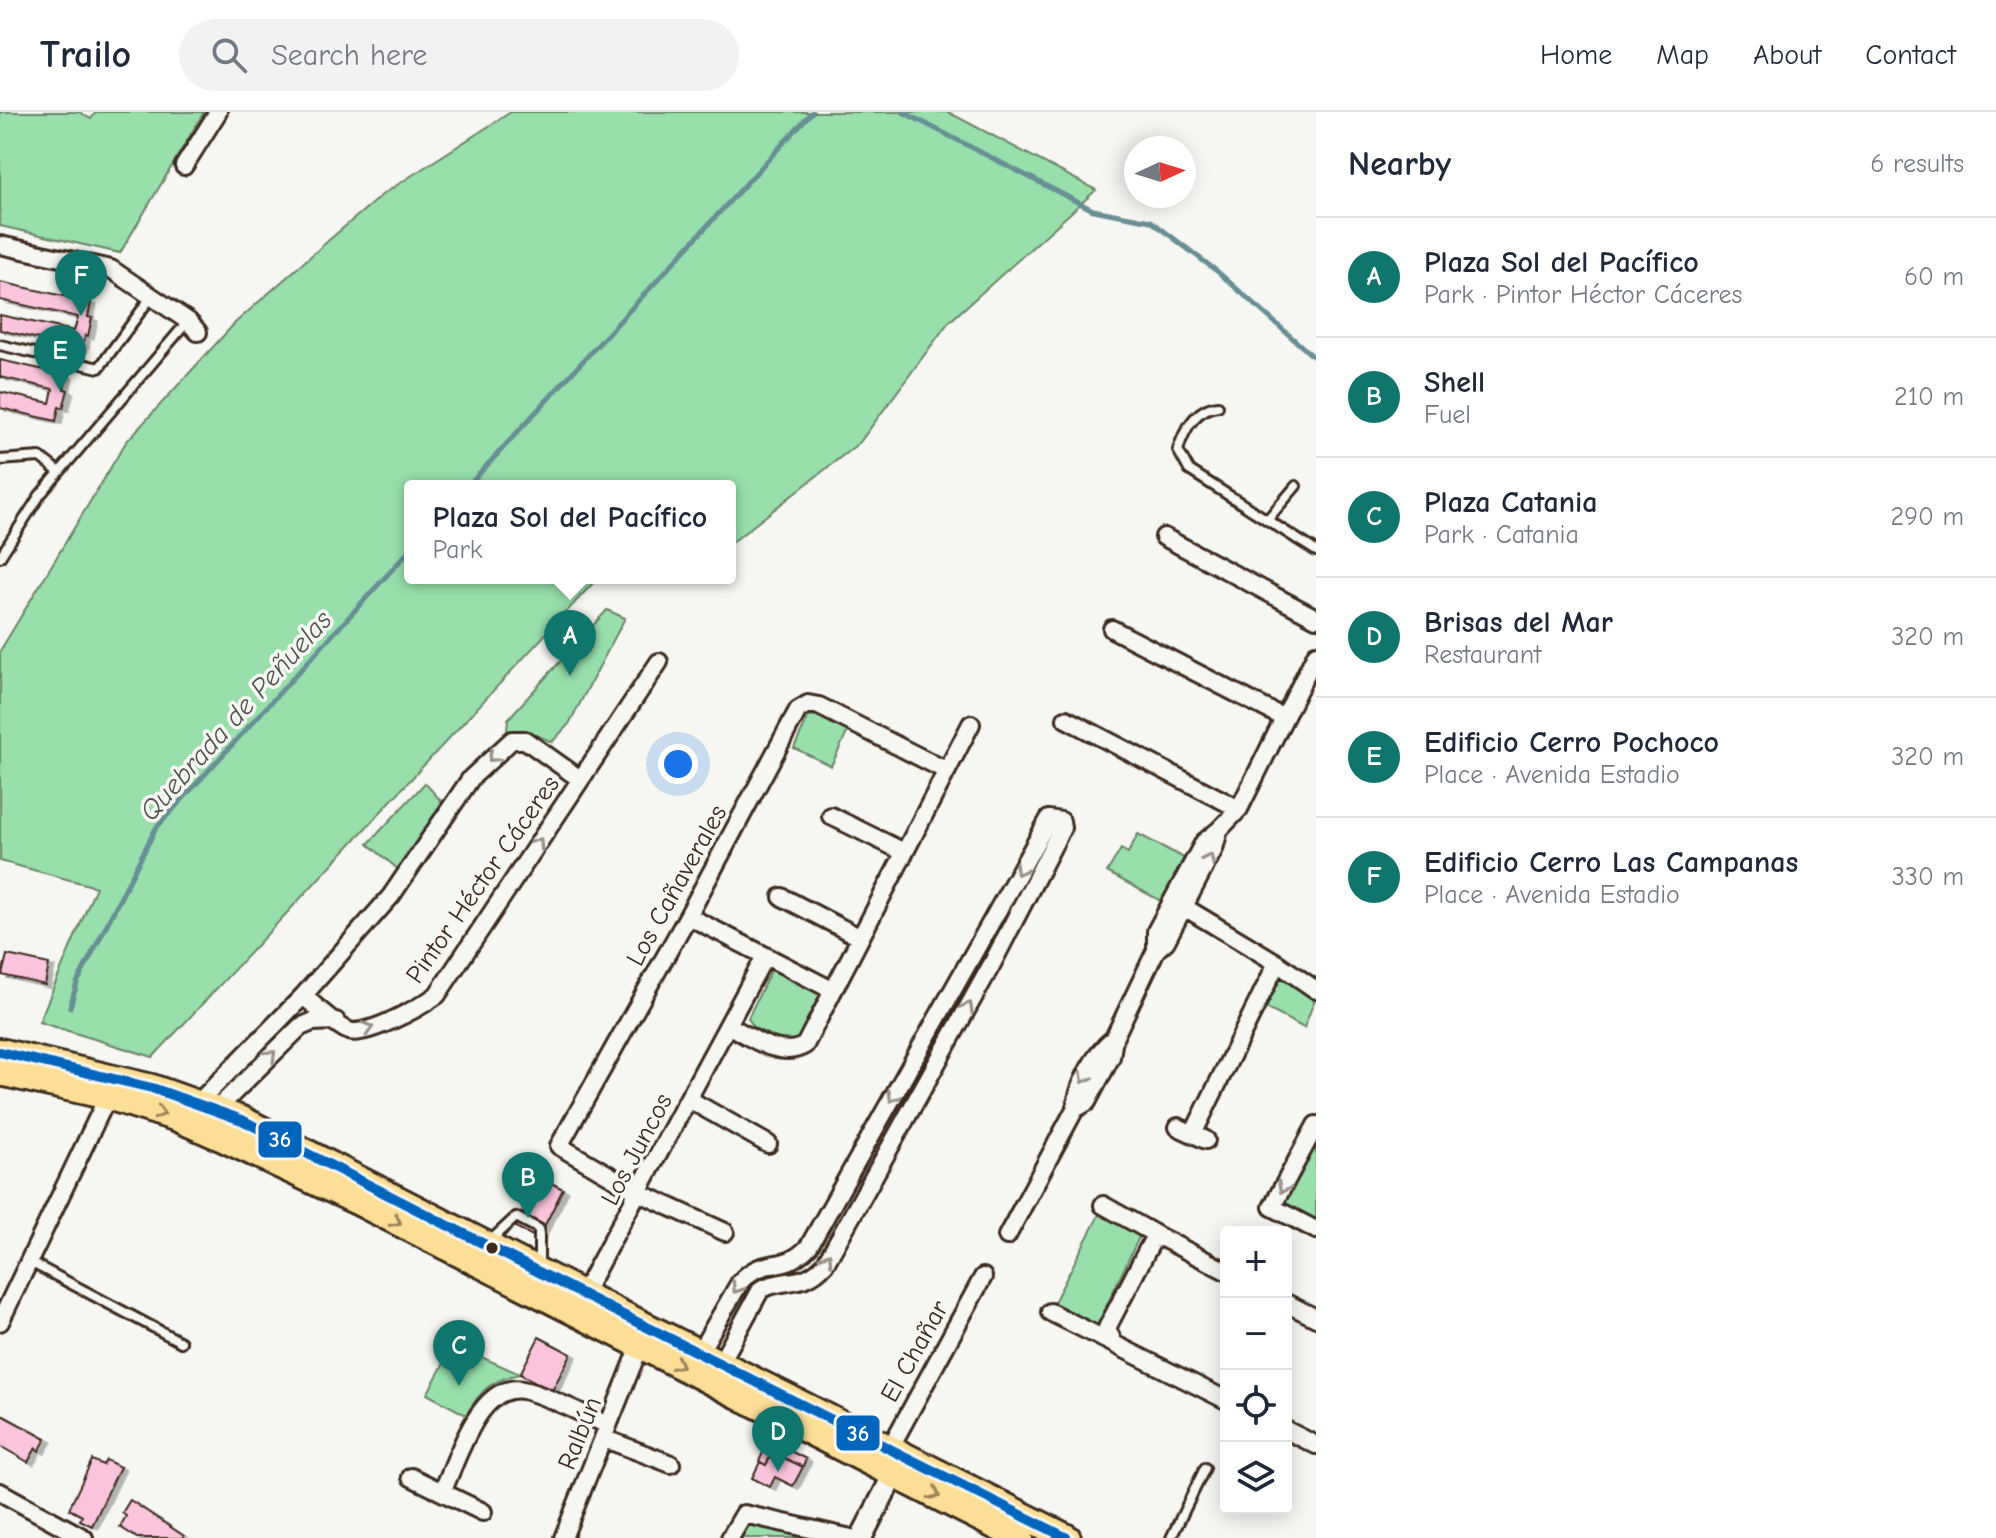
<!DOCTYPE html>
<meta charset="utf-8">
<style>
:root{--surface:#fff;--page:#f2f2f3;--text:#1f2937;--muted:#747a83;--line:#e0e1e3;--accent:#0f766e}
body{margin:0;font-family:"Comic Neue",sans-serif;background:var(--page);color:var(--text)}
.controls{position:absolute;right:24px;bottom:24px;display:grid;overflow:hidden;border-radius:8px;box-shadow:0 4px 20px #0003}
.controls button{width:72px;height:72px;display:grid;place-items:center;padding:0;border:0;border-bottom:2px solid var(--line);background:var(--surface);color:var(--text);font:40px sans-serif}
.compass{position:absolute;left:1124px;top:24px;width:72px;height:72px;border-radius:50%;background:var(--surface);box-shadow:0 4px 20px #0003;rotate:86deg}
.you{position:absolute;left:678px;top:652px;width:28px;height:28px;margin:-20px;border:6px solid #fff;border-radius:50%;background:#1a73e8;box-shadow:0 0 0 12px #1a73e833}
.badge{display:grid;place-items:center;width:52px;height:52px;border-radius:50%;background:var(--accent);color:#fff;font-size:26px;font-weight:700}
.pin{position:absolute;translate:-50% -66px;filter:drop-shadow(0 2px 4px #0008)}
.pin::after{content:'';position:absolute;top:42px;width:28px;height:24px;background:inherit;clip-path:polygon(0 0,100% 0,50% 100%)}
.popup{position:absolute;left:404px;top:368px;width:332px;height:104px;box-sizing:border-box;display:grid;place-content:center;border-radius:8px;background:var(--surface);filter:drop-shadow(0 2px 6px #0005);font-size:26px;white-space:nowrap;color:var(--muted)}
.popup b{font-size:30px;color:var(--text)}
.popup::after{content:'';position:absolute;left:50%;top:100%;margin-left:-16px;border:16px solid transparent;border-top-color:var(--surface)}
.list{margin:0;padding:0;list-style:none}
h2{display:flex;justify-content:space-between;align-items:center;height:104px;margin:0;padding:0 32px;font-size:34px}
h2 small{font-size:26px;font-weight:400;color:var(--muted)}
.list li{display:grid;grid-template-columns:52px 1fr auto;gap:24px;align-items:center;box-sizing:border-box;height:120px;padding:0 32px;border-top:2px solid var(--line)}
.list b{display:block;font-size:30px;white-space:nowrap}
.list p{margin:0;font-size:26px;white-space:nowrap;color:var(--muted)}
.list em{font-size:26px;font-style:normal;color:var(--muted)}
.icon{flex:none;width:44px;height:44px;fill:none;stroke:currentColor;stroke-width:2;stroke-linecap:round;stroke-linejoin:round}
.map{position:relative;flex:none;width:1316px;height:1426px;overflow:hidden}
header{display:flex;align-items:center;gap:48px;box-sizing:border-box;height:112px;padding:0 40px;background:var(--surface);border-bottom:2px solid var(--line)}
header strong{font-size:38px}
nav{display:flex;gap:44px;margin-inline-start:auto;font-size:28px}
.search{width:560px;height:72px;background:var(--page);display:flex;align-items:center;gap:20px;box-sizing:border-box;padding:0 28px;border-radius:44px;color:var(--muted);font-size:30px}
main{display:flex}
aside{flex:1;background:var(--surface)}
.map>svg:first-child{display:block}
</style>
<header>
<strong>Trailo</strong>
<div class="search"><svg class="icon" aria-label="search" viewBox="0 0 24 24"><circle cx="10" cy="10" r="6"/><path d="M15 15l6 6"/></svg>Search here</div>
<nav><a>Home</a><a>Map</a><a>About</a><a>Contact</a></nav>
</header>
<main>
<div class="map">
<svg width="1316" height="1426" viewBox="0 0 1316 1426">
<defs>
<filter id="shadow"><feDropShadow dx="5.5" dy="3" stdDeviation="0" flood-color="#0004"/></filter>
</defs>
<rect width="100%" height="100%" fill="#f6f6f2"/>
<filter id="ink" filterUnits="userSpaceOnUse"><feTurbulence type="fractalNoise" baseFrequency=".0125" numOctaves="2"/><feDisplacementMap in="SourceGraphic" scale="16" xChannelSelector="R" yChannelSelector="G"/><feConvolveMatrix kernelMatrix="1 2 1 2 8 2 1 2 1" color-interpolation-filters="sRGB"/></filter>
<g filter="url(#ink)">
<path fill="#98dfac" stroke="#6a8465" stroke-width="2" d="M0,0H79L91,7L96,0H204L120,141L0,114Z
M511,0H948L1096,78L948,211L860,330L730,432V374H410V466H686L595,469L153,945L39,910L96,775L0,749V539L126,330L235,211L329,128L383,82Z
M607,498L625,506L569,612L552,630L527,619H507L508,607Z
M819,603L849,617L831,654L794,636L809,604Z
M425,671L442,690L400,759L368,732Z
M1138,722L1184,746L1163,790L1107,760L1121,737L1128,741Z
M772,856L822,877L824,884L800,929L791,933L754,916L748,906Z
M1278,861L1315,887L1304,916L1264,895Z
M1316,1023V1108L1281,1091Z
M1101,1099L1141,1121L1095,1218L1051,1196Z
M454,1233L520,1262C492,1267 480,1279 466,1303L427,1282Z
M749,1408L827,1426H739Z"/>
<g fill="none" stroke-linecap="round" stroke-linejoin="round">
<path stroke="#678f94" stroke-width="5" d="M903,0L1093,98L1151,109L1218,160L1316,247
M468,374L812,0
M70,895L77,871L156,716L410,438"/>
</g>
<path fill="#fbc4dd" stroke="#3b2a1e" stroke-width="2" filter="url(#shadow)" d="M0,170L91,190L88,205L92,206L88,224L85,223L82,237L0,218V203L74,219L78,205L0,188Z
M0,248L67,263L64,277L68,278L63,296L59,295L56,309L0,296V280L50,291L53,277L0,265Z
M7,843L49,852L45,873L2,863Z
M541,1066L563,1077L538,1127L516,1115Z
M539,1225L571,1242L552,1279L520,1262Z
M0,1302L46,1327L39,1339L36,1336L28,1350L0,1334Z
M769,1328L806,1347L803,1355L780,1344L778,1347L771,1343L766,1353L759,1349Z
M771,1343L778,1347L780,1344L803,1355L793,1374L775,1365L770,1375L752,1366L760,1350L766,1353Z
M92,1348L103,1353L106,1348L120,1355L92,1414L80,1408L82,1404L69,1397Z
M130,1388L184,1424L183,1426H137L120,1415L126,1404L122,1401Z"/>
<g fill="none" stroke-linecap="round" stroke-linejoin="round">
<g stroke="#3b2a1e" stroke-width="14">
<path id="service" d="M0,233L99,256L152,184
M1218,294C1196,296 1184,318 1178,338L1189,358L1316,439
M0,348L40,345L59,360
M1267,408L1296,374
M0,445L40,383L188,209
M489,1130L516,1105L539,1117V1156
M30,1150L181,1230
M1171,1426L1205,1356"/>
</g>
<g stroke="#3b2a1e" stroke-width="22">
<path id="minor" d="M184,54L218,0
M0,133L111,157L188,209L198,220
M1164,425L1316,506
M1112,517L1284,606
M1066,607L1239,697
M831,704L904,740
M1219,718L1239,697L1316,542
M782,785L859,825
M1184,795L1277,851L1316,878
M688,804L832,878
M303,884C315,893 336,914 349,919C367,925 422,894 437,883L659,550
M728,913C750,925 781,948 805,933L971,612
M1114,926L1156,838V819L1204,730L1219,718L1214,737L1166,829L1156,838
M690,988L768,1032
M197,992L303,884L391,784L471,666L512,628H525L580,667
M216,998L300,915L312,910L336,909
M1316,1013L1272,1095L1316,1118
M1178,1015L1206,1028
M1193,1022L1277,851
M1103,1093L1162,1126
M725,1120L640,1081L559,1034L688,804L798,598L808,592L819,594L947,659
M1007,1124L1075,997C1079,971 1094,942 1114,926L1111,945L1087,990L1075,997
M583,1182L765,844
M1286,1191L1316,1206
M1050,1200L1226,1288
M0,1210L108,984
M1113,1230L1107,1216L1153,1127L1162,1126L1226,1159
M699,1241L740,1170C765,1142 783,1163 809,1134L1049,707L1061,709L1062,716L992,852L825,1152C804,1176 787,1165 761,1177L720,1252
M1286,1318L1316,1333
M603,1326L671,1352
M889,1338L983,1165
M411,1365L483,1400
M0,1380L84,1426
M442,1380C458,1347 480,1265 527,1279C555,1287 582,1302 608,1313
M563,1426L640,1234
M730,1426L744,1402L851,1426"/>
</g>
<g stroke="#3b2a1e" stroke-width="26">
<path id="tertiary" d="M861,1426L895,1360L903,1356"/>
</g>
<g stroke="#3b2a1e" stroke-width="32">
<path id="primary" d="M0,940L152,976L242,1008L613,1198L1067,1426
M0,960L108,984L178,1006L221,1025L357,1089L1020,1426"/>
</g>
<use href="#service" stroke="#f6f6f2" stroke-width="8"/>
<use href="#minor" stroke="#f6f6f2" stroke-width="16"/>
<use href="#tertiary" stroke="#f6f6f2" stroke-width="20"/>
<use href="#primary" stroke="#fdde96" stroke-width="26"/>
<g stroke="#f6f6f2" stroke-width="16">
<path id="bus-1" d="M0,940L152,976L242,1008L613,1198L1067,1426"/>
</g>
<use href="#bus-1" stroke="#0065bd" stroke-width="10"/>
</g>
<defs><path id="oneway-chevron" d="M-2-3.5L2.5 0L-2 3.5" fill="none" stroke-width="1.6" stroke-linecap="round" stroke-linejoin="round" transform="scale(2)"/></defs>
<g stroke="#989088">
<use href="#oneway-chevron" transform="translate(493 645) rotate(138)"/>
<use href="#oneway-chevron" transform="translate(538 731) rotate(-57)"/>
<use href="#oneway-chevron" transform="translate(1209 747) rotate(-64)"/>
<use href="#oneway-chevron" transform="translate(1020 758) rotate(119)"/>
<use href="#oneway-chevron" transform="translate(968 895) rotate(-61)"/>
<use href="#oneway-chevron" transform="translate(368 916) rotate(-17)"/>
<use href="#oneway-chevron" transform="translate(271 943) rotate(-44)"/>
<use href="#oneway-chevron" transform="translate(1085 966) rotate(119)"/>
<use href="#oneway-chevron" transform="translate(893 985) rotate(119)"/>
<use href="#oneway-chevron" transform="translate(1283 1076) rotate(118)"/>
<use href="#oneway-chevron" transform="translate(827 1146) rotate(-58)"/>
<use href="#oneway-chevron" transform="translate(737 1176) rotate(123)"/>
</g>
<g stroke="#9c845a">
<use href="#oneway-chevron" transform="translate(160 1001) rotate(16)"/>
<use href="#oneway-chevron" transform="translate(396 1109) rotate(27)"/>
<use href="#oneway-chevron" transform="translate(678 1252) rotate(26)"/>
<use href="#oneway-chevron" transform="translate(935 1382) rotate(28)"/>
</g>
</g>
<circle fill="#3b2a1e" stroke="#f6f6f2" stroke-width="3" cx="492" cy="1136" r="7"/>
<g text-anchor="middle" stroke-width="7" stroke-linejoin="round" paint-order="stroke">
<g font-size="26" fill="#3b2a1e" stroke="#f6f6f2">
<text transform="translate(482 767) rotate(-55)" y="9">Pintor Héctor Cáceres</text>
<text transform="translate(676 773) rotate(-61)" y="9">Los Cañaverales</text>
<text transform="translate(636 1037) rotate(-62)" y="9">Los Juncos</text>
<text transform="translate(914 1239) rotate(-61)" y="9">El Chañar</text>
<text transform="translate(579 1321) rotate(-68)" y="9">Ralbún</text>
</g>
<g font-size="28" font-style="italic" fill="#4e544f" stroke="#f6f6f2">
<text transform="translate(235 603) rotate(-48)" y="10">Quebrada de Peñuelas</text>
</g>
</g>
<g stroke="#f6f6f2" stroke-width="3">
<rect x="257" y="1008" width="46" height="39" rx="8" fill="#0065bd"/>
<rect x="835" y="1302" width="46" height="38" rx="8" fill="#0065bd"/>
</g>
<g font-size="22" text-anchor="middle" font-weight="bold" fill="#fff">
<text x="280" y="1035">36</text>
<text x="858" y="1329">36</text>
</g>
</svg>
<div class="controls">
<button>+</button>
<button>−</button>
<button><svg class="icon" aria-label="locate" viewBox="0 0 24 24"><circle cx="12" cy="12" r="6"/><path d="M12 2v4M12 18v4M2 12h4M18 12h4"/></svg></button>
<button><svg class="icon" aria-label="layers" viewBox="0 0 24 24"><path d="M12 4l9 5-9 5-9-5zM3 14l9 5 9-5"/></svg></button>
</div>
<svg class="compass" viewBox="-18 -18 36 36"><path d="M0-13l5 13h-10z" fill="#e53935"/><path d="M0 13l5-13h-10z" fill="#747a83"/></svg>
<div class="you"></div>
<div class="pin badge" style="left:570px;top:564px">A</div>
<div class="popup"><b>Plaza Sol del Pacífico</b>Park</div>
<div class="pin badge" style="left:528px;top:1106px">B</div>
<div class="pin badge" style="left:459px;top:1274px">C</div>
<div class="pin badge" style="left:778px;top:1360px">D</div>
<div class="pin badge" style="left:60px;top:279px">E</div>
<div class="pin badge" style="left:81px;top:204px">F</div>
</div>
<aside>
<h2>Nearby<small>6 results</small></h2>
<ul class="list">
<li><span class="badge">A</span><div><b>Plaza Sol del Pacífico</b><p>Park · Pintor Héctor Cáceres</p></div><em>60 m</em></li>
<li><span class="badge">B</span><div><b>Shell</b><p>Fuel</p></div><em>210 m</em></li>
<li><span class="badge">C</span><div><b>Plaza Catania</b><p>Park · Catania</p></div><em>290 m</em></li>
<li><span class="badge">D</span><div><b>Brisas del Mar</b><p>Restaurant</p></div><em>320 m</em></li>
<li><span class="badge">E</span><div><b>Edificio Cerro Pochoco</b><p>Place · Avenida Estadio</p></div><em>320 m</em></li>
<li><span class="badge">F</span><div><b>Edificio Cerro Las Campanas</b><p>Place · Avenida Estadio</p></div><em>330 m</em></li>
</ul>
</aside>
</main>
